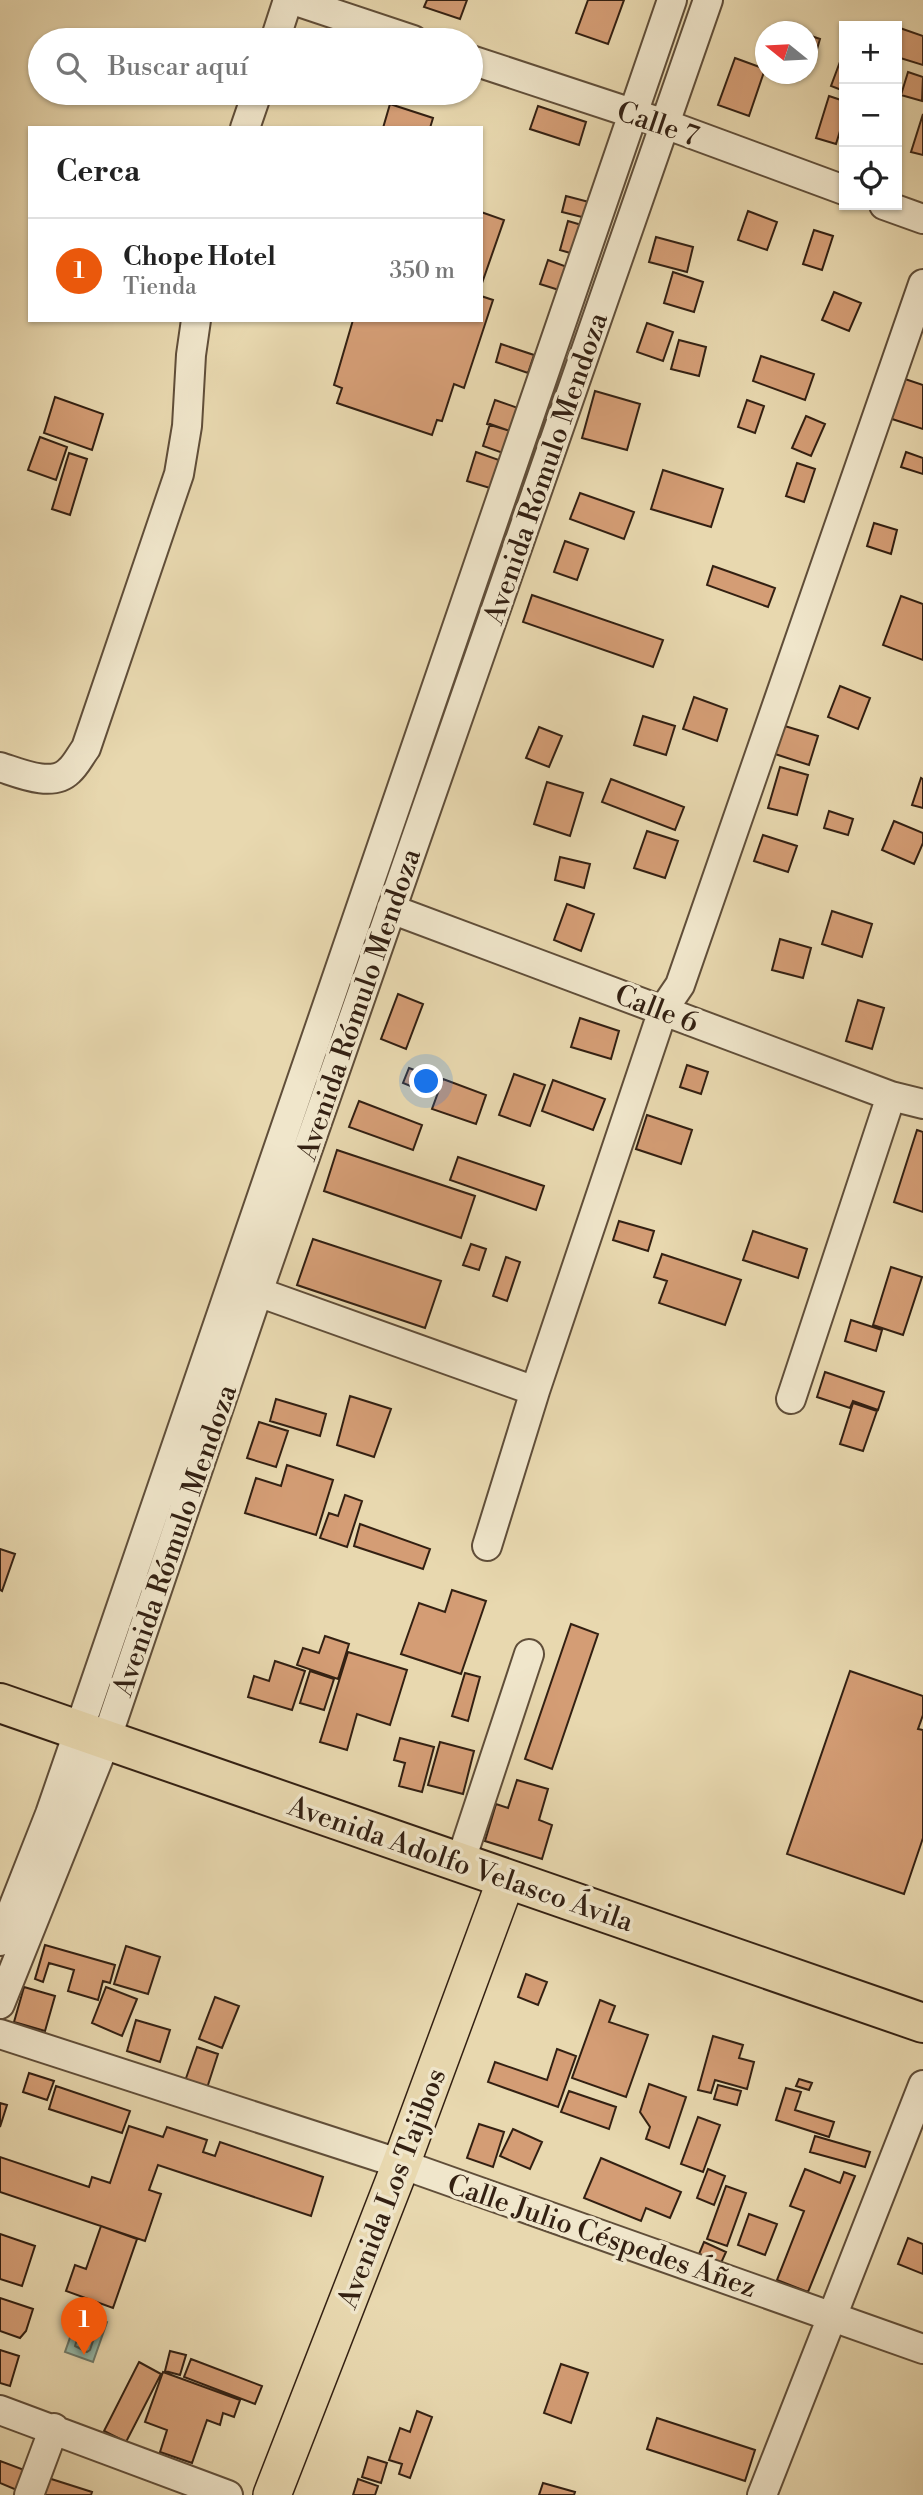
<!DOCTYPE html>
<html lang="es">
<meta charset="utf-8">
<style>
:root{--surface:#fff;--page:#f2f2f2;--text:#222;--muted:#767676;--line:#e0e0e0;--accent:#ea580c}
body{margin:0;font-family:"Libre Bodoni",serif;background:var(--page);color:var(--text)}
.controls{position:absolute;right:21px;top:21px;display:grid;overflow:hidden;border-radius:0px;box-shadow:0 2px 5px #0004}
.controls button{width:63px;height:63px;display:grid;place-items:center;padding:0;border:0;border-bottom:2px solid var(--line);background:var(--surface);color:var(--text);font:35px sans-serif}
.compass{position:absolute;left:755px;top:21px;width:63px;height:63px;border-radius:50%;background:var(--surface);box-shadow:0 2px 5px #0004;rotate:288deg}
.you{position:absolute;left:427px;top:1082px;width:24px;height:24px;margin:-18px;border:5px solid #fff;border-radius:50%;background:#1a73e8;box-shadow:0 0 0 10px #1a73e833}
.badge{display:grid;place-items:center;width:46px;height:46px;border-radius:50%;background:var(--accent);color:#fff;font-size:23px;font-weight:700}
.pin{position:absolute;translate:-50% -58px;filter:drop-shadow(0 2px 4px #0008)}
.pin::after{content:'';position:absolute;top:37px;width:24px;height:21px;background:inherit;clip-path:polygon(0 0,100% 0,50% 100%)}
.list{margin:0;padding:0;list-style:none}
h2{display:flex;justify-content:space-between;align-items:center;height:91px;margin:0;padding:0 28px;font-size:30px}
h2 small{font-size:23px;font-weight:400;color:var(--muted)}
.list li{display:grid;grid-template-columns:46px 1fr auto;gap:21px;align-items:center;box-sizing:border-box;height:105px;padding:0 28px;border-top:2px solid var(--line)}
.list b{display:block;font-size:26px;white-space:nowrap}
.list p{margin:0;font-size:23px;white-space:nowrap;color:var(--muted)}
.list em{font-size:23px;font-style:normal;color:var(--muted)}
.icon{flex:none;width:38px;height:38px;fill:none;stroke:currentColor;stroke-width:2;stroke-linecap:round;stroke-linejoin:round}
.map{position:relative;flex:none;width:923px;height:2495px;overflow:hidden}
.search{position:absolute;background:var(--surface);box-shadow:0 2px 5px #0004;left:28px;top:28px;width:455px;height:77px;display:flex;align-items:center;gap:18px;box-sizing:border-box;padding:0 24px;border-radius:38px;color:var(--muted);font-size:26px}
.panel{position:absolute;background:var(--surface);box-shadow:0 2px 5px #0004;left:28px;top:126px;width:455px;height:196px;border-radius:0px}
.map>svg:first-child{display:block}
</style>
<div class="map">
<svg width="923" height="2495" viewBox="0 0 923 2495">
<rect width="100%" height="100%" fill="#e8d8af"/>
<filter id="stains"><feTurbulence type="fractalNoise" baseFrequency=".00286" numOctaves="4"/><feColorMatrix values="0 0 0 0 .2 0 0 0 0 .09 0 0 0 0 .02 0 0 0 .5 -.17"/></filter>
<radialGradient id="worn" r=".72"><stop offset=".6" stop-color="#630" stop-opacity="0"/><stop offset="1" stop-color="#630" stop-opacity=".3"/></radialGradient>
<path fill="#98baa8" stroke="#707c6c" stroke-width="2" d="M79,2312L107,2322L93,2362L65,2352Z"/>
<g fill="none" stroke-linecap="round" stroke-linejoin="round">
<path stroke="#666d5d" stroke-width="2" d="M86,2322L97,2329L90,2350L87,2352L75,2346L82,2324Z"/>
</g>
<path fill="#d49d75" stroke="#332012" stroke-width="2" d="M427,0H467L460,19L424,7Z
M588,0H624L608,44L576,33Z
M897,27L923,36V65L897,57Z
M808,35L820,39L813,63L808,61Z
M844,51V91L831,86Z
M735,58L765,69L749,116L718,105Z
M908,72L923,77L922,101L901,95Z
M829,96L844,101V118L836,144L816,138Z
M390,104L433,118L430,128H383Z
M538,106L586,122L579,145L530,129Z
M923,114V155L911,152Z
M566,196L589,202L586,218L562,212Z
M748,211L777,222L767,250L738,240Z
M481,212L504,220L481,286Z
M568,221L585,226L577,255L560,250Z
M814,230L833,236L822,270L803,264Z
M656,237L693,247L687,272L649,262Z
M548,260L570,268L562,291L540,284Z
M673,272L703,282L694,312L664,303Z
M834,292L861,303L849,331L822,320Z
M481,296L493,300L464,388L454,384L442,421L437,420L432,435L337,403L342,388L334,385L353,320H481Z
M647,323L673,332L663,361L637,352Z
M679,340L706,347L699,376L671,369Z
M501,344L534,355L528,373L496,362Z
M761,356L814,374L805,400L753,381Z
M902,378L923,385V429L889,418Z
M595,391L640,404L627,450L582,438Z
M55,397L103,414L92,450L44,433Z
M495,400L518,408L510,431L487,424Z
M747,400L764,406L755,433L738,427Z
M806,416L825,424L811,456L792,448Z
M490,424L510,431L503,453L483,446Z
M40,437L67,447L56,480L28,470Z
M476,452L499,460L490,488L467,481Z
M906,452L923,458V474L901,467Z
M69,453L87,459L70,515L52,509Z
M797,463L815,469L804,502L786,496Z
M663,470L723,489L711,527L651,509Z
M580,493L634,512L624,539L570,519Z
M874,523L897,530L891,554L867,546Z
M565,541L588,549L577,580L554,572Z
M713,566L775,588L768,607L707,585Z
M532,595L663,640L653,667L523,622Z
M901,596L923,604V660L883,645Z
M840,686L870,698L858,729L828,717Z
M694,697L727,709L717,741L683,729Z
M643,716L675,726L666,755L634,745Z
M778,724L818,736L809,765L769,752Z
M539,727L562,736L549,767L526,758Z
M780,767L808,775L797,815L768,808Z
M921,778L923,779V808L912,805Z
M611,779L684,807L675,830L602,802Z
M547,782L583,793L570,836L534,824Z
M829,811L853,819L848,835L824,828Z
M894,821L923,833V843L914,864L882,850Z
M647,831L678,841L665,878L634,868Z
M763,835L797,846L788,872L754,861Z
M560,857L590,864L584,888L555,880Z
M567,904L594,914L581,951L554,940Z
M832,911L872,924L862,957L822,944Z
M780,939L811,948L803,978L772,970Z
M398,994L423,1004L406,1049L381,1039Z
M858,1000L884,1008L872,1049L846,1041Z
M580,1018L619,1031L611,1059L571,1047Z
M687,1065L708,1072L701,1094L680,1087Z
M409,1068L436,1078L430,1094L403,1083Z
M514,1074L545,1085L530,1126L499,1115Z
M443,1079L486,1095L476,1124L432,1109Z
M553,1080L605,1099L593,1130L542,1111Z
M359,1101L422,1125L413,1150L349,1127Z
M647,1115L692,1130L681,1164L636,1149Z
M917,1130L923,1132V1212L894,1202Z
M337,1150L475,1196L461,1238L324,1191Z
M458,1157L544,1186L536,1210L450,1180Z
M619,1221L654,1231L648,1251L613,1240Z
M753,1231L807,1249L798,1278L743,1260Z
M313,1239L441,1281L425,1328L297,1285Z
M471,1244L486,1249L479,1270L463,1265Z
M662,1254L741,1280L725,1325L659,1303L667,1281L654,1277Z
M506,1257L520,1262L507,1301L493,1296Z
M891,1267L922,1277L903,1335L873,1325Z
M851,1320L882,1330L876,1351L845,1341Z
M825,1372L884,1392L878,1410L853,1401L850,1408L817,1397Z
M350,1396L391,1409L374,1457L337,1445Z
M276,1399L326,1414L320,1436L270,1421Z
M853,1403L877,1411L863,1451L840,1444Z
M259,1422L288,1431L276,1467L247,1458Z
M287,1465L333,1480L316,1535L245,1513L256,1478L281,1486Z
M345,1495L362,1501L347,1547L320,1538L329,1513L338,1516Z
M360,1524L430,1549L423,1569L354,1546Z
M0,1549L15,1554L2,1591L0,1590Z
M452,1590L486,1601L461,1674L401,1654L419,1603L445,1612Z
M571,1624L598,1634L552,1769L525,1759Z
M325,1636L349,1644L338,1679L297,1665L303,1648L319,1653Z
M348,1652L407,1670L390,1725L357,1714L347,1750L320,1742Z
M275,1661L305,1671L292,1710L248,1697L254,1676L269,1681Z
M310,1671L334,1679L324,1710L300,1703Z
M850,1671L923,1696V1715L918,1729L923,1730V1838L904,1894L787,1854Z
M465,1673L480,1677L468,1721L452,1716Z
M400,1738L434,1747L422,1792L399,1786L405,1763L394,1760Z
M440,1742L474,1751L463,1794L428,1785Z
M517,1780L548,1789L539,1820L552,1825L542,1859L485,1841L496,1804L508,1808Z
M45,1945L115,1965L110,1983L103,1981L98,2000L68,1991L74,1970L49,1963L43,1982L35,1979Z
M126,1946L160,1957L148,1994L114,1984Z
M526,1974L547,1982L538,2005L518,1997Z
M24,1987L55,1996L45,2031L14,2022Z
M106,1987L137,1999L122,2036L92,2023Z
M215,1997L239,2006L222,2048L199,2039Z
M600,2000L615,2006L609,2022L648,2035L626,2097L572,2078Z
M136,2020L170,2030L160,2062L127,2051Z
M713,2036L743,2045L739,2058L754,2062L747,2089L715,2080L711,2093L698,2090Z
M197,2047L218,2054L207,2088L185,2081Z
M557,2049L576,2056L558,2107L488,2082L495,2062L547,2080Z
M29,2073L54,2081L47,2100L23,2092Z
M799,2079L812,2083L809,2090L796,2086Z
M649,2084L686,2097L669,2148L646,2139L650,2127L640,2112Z
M718,2085L741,2091L737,2105L714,2099Z
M56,2086L130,2111L122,2133L49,2109Z
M786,2088L801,2092L795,2110L834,2122L829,2137L776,2120Z
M569,2091L616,2107L609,2129L561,2112Z
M0,2103L7,2105L0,2127Z
M698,2117L720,2125L703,2172L681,2164Z
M479,2124L504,2132L493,2167L467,2158Z
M129,2126L163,2137L167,2127L207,2140L203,2152L215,2156L220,2142L323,2177L311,2216L158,2165L149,2190L161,2194L145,2241L0,2192V2157L89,2187L92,2177L110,2183Z
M513,2129L542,2142L530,2169L500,2156Z
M815,2136L870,2152L865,2167L810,2152Z
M601,2158L681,2192L670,2218L646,2208L641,2221L584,2198Z
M708,2169L725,2176L714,2205L697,2198Z
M805,2169L840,2183L844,2172L855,2176L808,2292L777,2280L804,2211L790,2206Z
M726,2186L746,2193L727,2246L707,2239Z
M749,2214L777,2224L765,2255L738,2245Z
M101,2226L137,2239L113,2308L66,2291L75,2265L86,2269Z
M0,2234L35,2246L22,2286L0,2279Z
M908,2238L923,2244V2274L898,2264Z
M704,2242L726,2252L721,2263L699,2254Z
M0,2298L33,2309L26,2331L20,2338L0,2331Z
M0,2350L19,2356L10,2386L0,2383Z
M170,2351L186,2355L180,2375L165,2371Z
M191,2359L262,2386L255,2404L184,2377Z
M139,2362L161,2374L126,2442L104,2431Z
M561,2364L588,2373L571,2423L544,2413Z
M163,2372L240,2400L234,2417L223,2413L220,2425L207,2420L192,2463L160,2452L167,2430L145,2422Z
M417,2411L432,2417L410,2478L399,2474L402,2464L389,2460L400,2428L410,2432Z
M657,2418L755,2450L745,2481L647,2449Z
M368,2457L387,2463L381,2483L362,2477Z
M0,2461L27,2471L19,2491L0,2483Z
M45,2477L92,2492L91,2495H39Z
M358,2479L378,2486L375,2495H353Z
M543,2483L575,2492L574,2495H539Z"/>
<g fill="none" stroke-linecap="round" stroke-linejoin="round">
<g stroke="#604e39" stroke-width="32">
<path id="minor" d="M293,0L413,40
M275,40L288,0
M471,60L665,124L844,190
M245,128L257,93
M884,205L923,219
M0,767C19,773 52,788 69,771C76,765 80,756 86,748L179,474L187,426L191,355L196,320
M391,909L891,1096L923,1104
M240,1288L258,1292L535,1391
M791,1399L891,1096
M487,1546L535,1391L663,1010L680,985L923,284
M460,1863L529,1654
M0,1941L50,1814L79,1730L672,0
M0,2004L106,1740L258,1292L708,0
M0,2034L401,2164L923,2349
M0,2410L228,2495
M29,2495L54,2428
M762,2495L923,2085"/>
</g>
<g stroke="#332012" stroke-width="40">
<path id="major" d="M272,2495L401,2164L506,1880"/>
</g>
<g stroke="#332012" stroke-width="42">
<path id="highway" d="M0,1703L923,2023"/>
</g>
<use href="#minor" stroke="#f0e6cb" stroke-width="28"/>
<use href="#major" stroke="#e8d8af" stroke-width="37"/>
<use href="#highway" stroke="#e8d8af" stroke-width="38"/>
</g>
<g text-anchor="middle" stroke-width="7" stroke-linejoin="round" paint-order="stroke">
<g font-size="28" fill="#332012" stroke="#f0e6cb">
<text transform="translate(658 123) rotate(19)" y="10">Calle 7</text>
<text transform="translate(545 468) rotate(-71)" y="10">Avenida Rómulo Mendoza</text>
<text transform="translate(358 1004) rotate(-71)" y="10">Avenida Rómulo Mendoza</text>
<text transform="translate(657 1008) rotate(21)" y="10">Calle 6</text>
<text transform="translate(174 1540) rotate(-71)" y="10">Avenida Rómulo Mendoza</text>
<text transform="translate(461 1863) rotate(19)" y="10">Avenida Adolfo Velasco Ávila</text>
<text transform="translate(391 2188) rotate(-69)" y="10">Avenida Los Tajibos</text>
<text transform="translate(602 2235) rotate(19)" y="10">Calle Julio Céspedes Áñez</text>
</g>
</g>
<rect width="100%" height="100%" filter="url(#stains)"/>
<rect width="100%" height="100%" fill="url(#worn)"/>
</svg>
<div class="controls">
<button>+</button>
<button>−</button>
<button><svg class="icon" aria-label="locate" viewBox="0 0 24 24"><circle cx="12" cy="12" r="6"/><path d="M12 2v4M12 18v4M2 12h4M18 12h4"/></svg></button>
</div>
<svg class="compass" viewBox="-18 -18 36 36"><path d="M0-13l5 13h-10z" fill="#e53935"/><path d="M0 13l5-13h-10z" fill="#767676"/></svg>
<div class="you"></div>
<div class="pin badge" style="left:84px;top:2355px">1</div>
<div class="search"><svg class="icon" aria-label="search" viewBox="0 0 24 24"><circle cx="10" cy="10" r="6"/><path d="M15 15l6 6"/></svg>Buscar aquí</div>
<section class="panel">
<h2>Cerca<small></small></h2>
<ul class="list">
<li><span class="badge">1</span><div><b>Chope Hotel</b><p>Tienda</p></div><em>350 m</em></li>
</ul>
</section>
</div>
